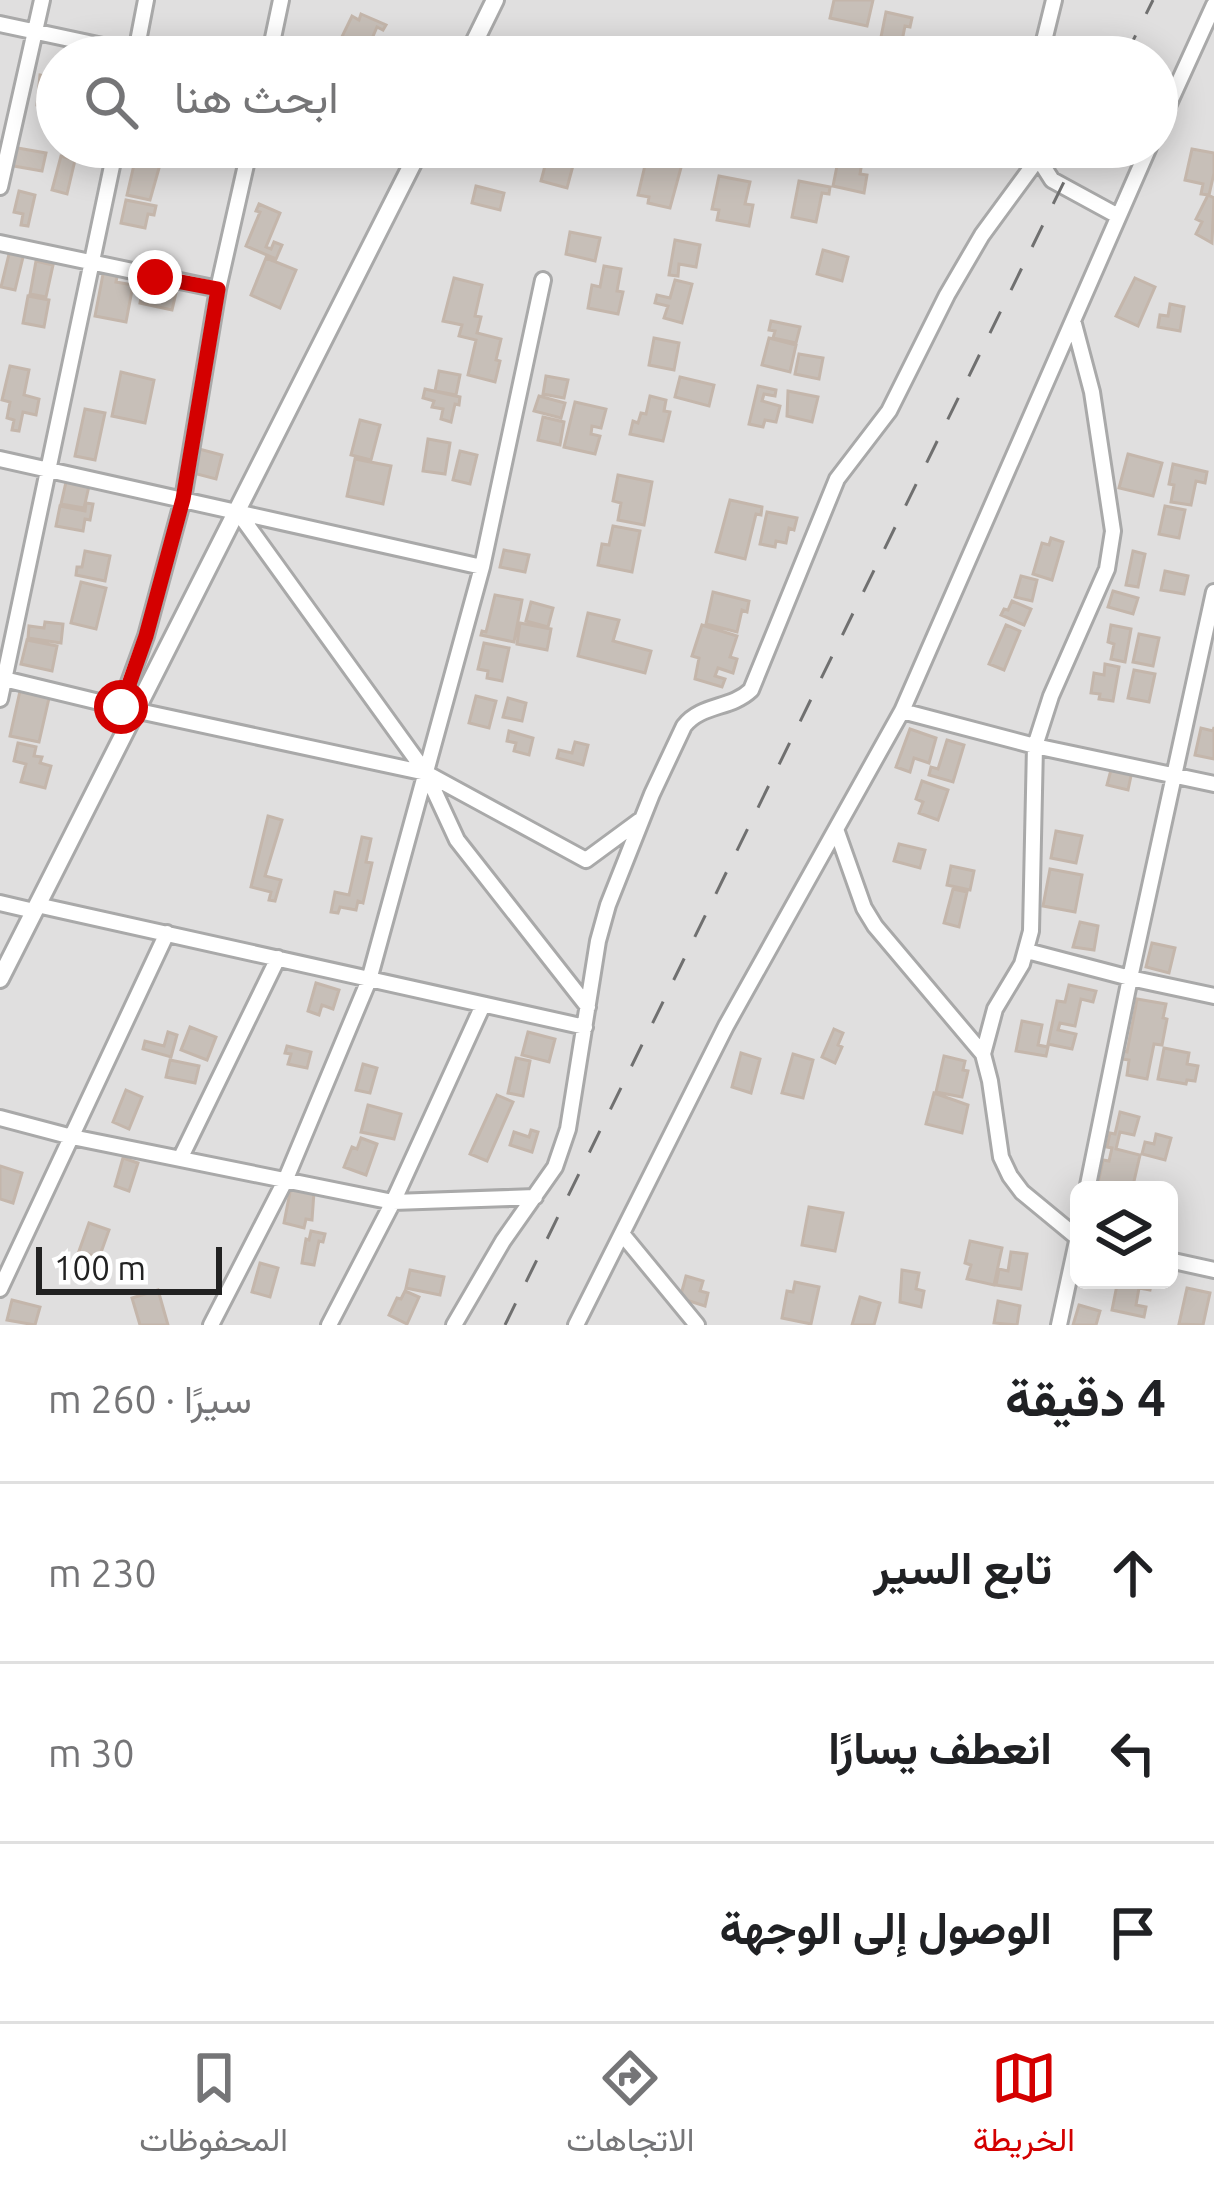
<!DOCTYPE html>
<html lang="ar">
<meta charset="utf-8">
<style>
:root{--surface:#fff;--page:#f2f2f2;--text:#202124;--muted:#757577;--line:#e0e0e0;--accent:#d40000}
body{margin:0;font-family:Ubuntu,Vazirmatn,sans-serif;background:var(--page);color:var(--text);direction:rtl}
.controls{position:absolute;right:36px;bottom:36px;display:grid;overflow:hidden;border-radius:18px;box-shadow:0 6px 30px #0003}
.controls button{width:108px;height:108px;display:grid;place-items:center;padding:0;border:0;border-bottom:3px solid var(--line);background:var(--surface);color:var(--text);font:60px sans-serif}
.scale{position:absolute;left:36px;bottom:30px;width:186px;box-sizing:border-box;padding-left:12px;border:6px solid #222;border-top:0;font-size:33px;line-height:42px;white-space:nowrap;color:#222;-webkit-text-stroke:9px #fff;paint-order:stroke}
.stop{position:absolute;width:36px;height:36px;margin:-27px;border:9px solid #d40000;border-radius:50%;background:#fff}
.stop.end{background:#d40000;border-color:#fff;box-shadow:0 3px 12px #0008}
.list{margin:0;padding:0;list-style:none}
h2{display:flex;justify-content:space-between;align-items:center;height:156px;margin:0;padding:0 48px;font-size:51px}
h2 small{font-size:39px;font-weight:400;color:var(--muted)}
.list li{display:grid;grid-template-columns:78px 1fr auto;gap:36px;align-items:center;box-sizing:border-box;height:180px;padding:0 48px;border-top:3px solid var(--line)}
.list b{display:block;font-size:45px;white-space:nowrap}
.list em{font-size:39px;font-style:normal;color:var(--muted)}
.icon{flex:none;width:66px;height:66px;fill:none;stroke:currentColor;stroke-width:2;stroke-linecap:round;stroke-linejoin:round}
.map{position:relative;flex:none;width:1214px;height:1325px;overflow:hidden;direction:ltr}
.search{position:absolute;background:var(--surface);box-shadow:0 6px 30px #0003;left:36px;right:36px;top:36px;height:132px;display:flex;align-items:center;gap:30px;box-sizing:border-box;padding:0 42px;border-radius:66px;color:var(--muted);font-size:45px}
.sheet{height:696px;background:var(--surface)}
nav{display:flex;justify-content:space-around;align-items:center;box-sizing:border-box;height:168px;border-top:3px solid var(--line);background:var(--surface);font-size:33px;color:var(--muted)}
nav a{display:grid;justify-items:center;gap:6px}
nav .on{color:var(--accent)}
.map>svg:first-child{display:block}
</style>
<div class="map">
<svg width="1214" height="1325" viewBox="0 0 1214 1325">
<rect width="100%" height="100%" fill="#f2efe9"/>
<path fill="#e0dfdf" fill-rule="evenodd" d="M0,0H1214V1325H0ZM57,57H1157V147H57ZM1079,1190H1169V1280H1079Z"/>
<path fill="#c7bfb8" stroke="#c4b6ab" stroke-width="3" d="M834,0H873L867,26L830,18Z
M886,12L912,18L910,27L905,26L902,41L881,37Z
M361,14L386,25L383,30L377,27L364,57H353L336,49L352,16L359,20Z
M882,40L914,48L911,57H878Z
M40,75L57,79L51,108L37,105Z
M12,147L46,153L42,171L8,165Z
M132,147H165L150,200L127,195L136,156L131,154Z
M550,147H578L567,188L541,181Z
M650,147H685L681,164L648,155Z
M1192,149L1214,153V173L1209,195L1201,194L1203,184L1185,180Z
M840,151L863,156L860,174L867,175L864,193L833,186Z
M61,156L75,160L67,194L52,190Z
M647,157L682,164L670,208L648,203L649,197L638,195Z
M719,176L750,182L745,204L753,205L749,226L717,220L719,210L712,209Z
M799,181L830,187L829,194L822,193L816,222L792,217Z
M476,186L504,193L500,210L472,203Z
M19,191L35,195L28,226L21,225L23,214L14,212Z
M1208,195L1214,198L1212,243L1196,234L1202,222L1196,219Z
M126,200L156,206L154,215L148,214L145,228L121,223Z
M259,204L280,213L266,247L271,249L274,242L282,245L276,259L246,246L260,212L256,211Z
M570,232L600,238L595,261L566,254Z
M675,240L700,245L696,267L679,264L678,276L669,275Z
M10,250L24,253L15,290L1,287Z
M823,250L848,257L842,281L817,274Z
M266,258L296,270L280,308L251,295Z
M36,261L53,265L46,297L30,294Z
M604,266L621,269L617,291L623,292L618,314L588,308L592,285L600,287Z
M104,269L118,272L116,282L133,285L126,322L95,316Z
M454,278L482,285L475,316L481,317L477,333L501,339L496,360L500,361L495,382L468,375L476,340L459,336L462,325L443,321Z
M1135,278L1155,287L1138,326L1116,316Z
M675,280L692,284L682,323L664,318L668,306L655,303L657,295L670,298Z
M144,281L169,286L170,282L178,284L172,310L140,303Z
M28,296L49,300L44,327L23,323Z
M1170,304L1184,307L1180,331L1158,327L1160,315L1168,316Z
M771,321L800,327L796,343L773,338L775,331L769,330Z
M654,338L679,343L674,370L649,365Z
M769,338L796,345L790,372L762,365Z
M799,354L823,358L819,379L795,374Z
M10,366L29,370L24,395L39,399L36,415L23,412L19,431L12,430L14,420L7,418L10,402L2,400Z
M439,371L460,375L456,395L435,391Z
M121,372L154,380L145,423L112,416Z
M546,376L568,380L564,398L543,394Z
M680,377L714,385L709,406L675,397Z
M758,386L776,390L775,396L764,394L762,401L780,406L776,422L765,420L763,427L749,424Z
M425,389L460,397L459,405L455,404L451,422L441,419L443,409L432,407L434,401L423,398Z
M788,391L818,397L812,422L787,416Z
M539,396L565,403L561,418L534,411Z
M650,396L666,400L664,411L670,412L663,441L630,434L633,421L638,423L641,413L646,414Z
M575,402L606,409L601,428L592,426L591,434L600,436L595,454L564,447Z
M85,409L105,413L95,460L75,456Z
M543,417L564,422L560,445L538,440Z
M360,420L380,425L371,460L351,455Z
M428,439L450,443L445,474L423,471Z
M199,449L222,455L216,479L193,473Z
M460,451L477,455L470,484L453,480Z
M1128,454L1162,463L1153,496L1119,488Z
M355,459L391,466L383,504L347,496Z
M1173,464L1207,472L1205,483L1196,481L1191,505L1171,502L1174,485L1169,484Z
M618,475L652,482L644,525L618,520L621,503L613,501Z
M66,482L89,486L84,508L61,504Z
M730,500L762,507L761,515L756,514L745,559L716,552Z
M86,503L93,504L90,520L85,519L83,531L56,526L60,506L85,511Z
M1165,506L1185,510L1179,538L1159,534Z
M767,512L797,518L794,530L789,528L786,543L776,541L775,547L760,544Z
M613,526L640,531L632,572L598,565L602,544L609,545Z
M1051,538L1063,542L1052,580L1033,574L1042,543L1049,545Z
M504,550L529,555L525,572L500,567Z
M85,551L110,556L105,581L76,575L77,567H82Z
M1133,551L1145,554L1138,587L1126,585Z
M1165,571L1188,576L1184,594L1161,590Z
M1021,576L1037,580L1032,601L1015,597Z
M81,582L106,588L96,629L71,623Z
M1113,591L1138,598L1133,614L1108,607Z
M713,592L749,601L747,612L742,610L737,632L706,624Z
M495,595L522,600L514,642L481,635L482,631L486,632Z
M1012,601L1031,609L1024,625L1001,615L1004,609L1008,610Z
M531,602L553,608L548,627L526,621Z
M588,613L619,620L613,641L651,651L645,673L578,656Z
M45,622L63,624L61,643L28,638L29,626L44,628Z
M520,623L551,629L547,650L517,644Z
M702,625L737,636L730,657L737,659L733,673L718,668L715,676L725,679L722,687L695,679L699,658L692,656Z
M1006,625L1020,631L1004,670L989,664Z
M1111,625L1131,629L1125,662L1111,659L1114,644L1108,642Z
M1139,634L1159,638L1153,666L1133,662Z
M27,640L57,646L52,671L21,664Z
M484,643L509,648L502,681L487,678L488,671L478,669Z
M1105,664L1119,667L1113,701L1099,699L1100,694L1091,693L1094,673L1104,675Z
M1134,670L1155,674L1149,702L1128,698Z
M20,691L49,698L39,742L10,736Z
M476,696L496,701L489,728L469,723Z
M508,698L526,703L522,721L503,717Z
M1214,727V759L1195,755L1201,728L1213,731Z
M910,729L936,738L929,763L914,758L910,772L896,767Z
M509,731L533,738L529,755L514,751L516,743L507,741Z
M947,740L964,745L953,782L929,775L931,767L938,769Z
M575,742L588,745L583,765L557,758L559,750L572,753Z
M18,743L36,747L34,756L42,757L40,763L51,766L45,788L21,782L26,764L14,761Z
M1112,766L1132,771L1128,790L1107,785Z
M922,781L948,790L938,820L919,813L923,802L916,799Z
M268,816L282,820L265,876L281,880L275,901L269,900L271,892L251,887Z
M1056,831L1082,836L1076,863L1051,858Z
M362,837L371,839L366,862L372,863L363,903L358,901L356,910L340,907L338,913L331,912L335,892L349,895Z
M899,844L925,850L920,868L894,861Z
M951,866L974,871L970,890L947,885Z
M1050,869L1082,875L1075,912L1043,906Z
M953,889L967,892L959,927L944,923Z
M1080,922L1098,926L1094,950L1073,947Z
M1152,943L1175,948L1169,973L1146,967Z
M316,983L339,990L333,1009L322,1005L319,1015L308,1011Z
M1069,985L1096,991L1093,1002L1081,999L1075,1026L1060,1023L1058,1030L1076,1034L1072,1049L1048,1044L1057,1001L1065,1002Z
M1137,999L1166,1004L1163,1018L1167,1019L1162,1045L1154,1044L1147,1079L1127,1075L1129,1060L1122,1059L1123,1051L1127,1052Z
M1022,1021L1042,1025L1038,1045L1048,1047L1046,1056L1016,1051Z
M190,1027L216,1037L207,1060L181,1050Z
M834,1029L843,1033L838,1045L842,1047L835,1063L822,1057Z
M168,1032L177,1035L171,1057L143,1049L145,1041L164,1046Z
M528,1032L555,1039L549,1062L522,1055Z
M287,1046L311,1052L307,1068L288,1064L291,1054L285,1053Z
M1164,1048L1189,1053L1187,1064L1198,1066L1195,1081L1187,1080L1186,1084L1158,1079Z
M741,1053L760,1059L751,1093L732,1087Z
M793,1054L813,1060L803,1098L782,1093Z
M944,1056L965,1061L963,1070L968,1071L962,1097L936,1092Z
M516,1058L530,1061L523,1096L508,1093Z
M170,1060L199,1066L195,1083L166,1077Z
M363,1064L377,1068L370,1093L356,1090Z
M126,1090L142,1097L129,1129L113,1122Z
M934,1093L968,1105L962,1133L926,1124Z
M497,1095L513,1102L487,1161L470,1154Z
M368,1105L401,1114L394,1139L361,1132Z
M1120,1112L1139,1117L1134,1135L1120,1132L1116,1149L1140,1155L1132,1190L1098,1183L1103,1160L1109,1161L1112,1148L1107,1147L1110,1133L1115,1134Z
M531,1130L538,1132L532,1152L510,1145L514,1132L529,1137Z
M1156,1134L1171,1138L1165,1160L1142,1154L1145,1142L1154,1144Z
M361,1138L377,1144L366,1175L344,1167L352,1147L357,1149Z
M123,1158L138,1163L129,1191L115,1186Z
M0,1166L22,1173L13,1203L0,1199Z
M291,1187L314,1192L312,1220L306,1219L304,1228L284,1223Z
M809,1207L843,1213L835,1251L802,1245Z
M89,1223L109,1230L99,1258L79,1251Z
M311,1231L325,1234L323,1242L319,1241L314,1265L302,1263L306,1239L309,1240Z
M970,1241L1002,1248L994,1285L967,1279L971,1265L965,1263Z
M1011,1252L1027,1254L1021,1289L996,1285L999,1269L1008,1271Z
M260,1263L278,1268L270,1297L252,1292Z
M410,1270L444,1277L440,1295L406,1288Z
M902,1270L919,1273L916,1289L924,1291L921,1307L900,1302Z
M686,1276L703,1281L700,1291L708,1293L705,1306L680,1298Z
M1118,1280H1152L1150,1290L1139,1288L1136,1305L1146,1307L1144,1317L1112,1310Z
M795,1282L819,1287L811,1324L782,1318L787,1291L793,1292Z
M1187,1288L1210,1293L1203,1325L1179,1324Z
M158,1290L168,1325H140L132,1298Z
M405,1291L419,1297L407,1324L389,1315L397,1298L401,1299Z
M860,1297L880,1303L874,1325H852Z
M12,1300L40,1307L35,1325L7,1320Z
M998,1301L1020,1306L1017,1325L994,1323Z
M1079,1305L1100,1311L1096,1325H1073Z"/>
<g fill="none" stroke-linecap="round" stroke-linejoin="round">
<g stroke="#a9a9a9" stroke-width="20">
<path id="minor" d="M0,24L154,57
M135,57L146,0
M269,57L281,0
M1040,57L1054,0
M1157,130L1214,5
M1031,147L1052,180L1118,216
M0,187L42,0
M0,243L218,289
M0,459L482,567
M237,511L426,773L457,840L588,1007
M0,678L120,707L426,773L586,860L639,821
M0,699L116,147
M120,707L146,636L183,499L218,289L250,147
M902,711L1035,746L1214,784
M836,829L864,908L875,926L983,1054L990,1081L1001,1157L1010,1176L1022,1192L1079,1239
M0,903L34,911
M37,905L585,1027
M1027,951L1130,978L1214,996
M983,1054L995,1009L1022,964L1031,931L1035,746L1051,696L1107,569L1113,531L1092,392L1074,324
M0,1118L72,1137L393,1202L535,1197
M181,1157L278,958
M1087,1190L1130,978L1214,592
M623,1235L697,1325
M1169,1260L1214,1270
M0,1289L167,933
M211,1325L285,1181L369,980L482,567L543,280
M329,1325L393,1202L483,1005
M454,1325L503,1241L555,1167L568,1129L598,941L608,905L652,794L684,726C701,704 731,709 751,690L837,479L889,411L947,295L982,235L1037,160
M576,1325L726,1026L902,711L1149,147
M1059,1325L1079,1232"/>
</g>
<g stroke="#a9a9a9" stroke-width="22">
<path id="tertiary" d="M467,57L495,0
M0,979L421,147"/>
</g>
<use href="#minor" stroke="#fff" stroke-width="14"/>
<use href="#tertiary" stroke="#fff" stroke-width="16"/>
<path stroke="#707070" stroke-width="3" stroke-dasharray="24 24" stroke-linecap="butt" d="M1125,57L1153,0
M505,1325L1081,147"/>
</g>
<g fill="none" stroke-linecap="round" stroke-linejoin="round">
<path stroke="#d40000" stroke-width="15" d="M121,707L146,636L183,499L218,289L155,277"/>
</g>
</svg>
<div class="controls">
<button><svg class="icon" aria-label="layers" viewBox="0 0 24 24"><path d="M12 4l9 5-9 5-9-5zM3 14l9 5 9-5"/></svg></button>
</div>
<div class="scale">100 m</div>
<div class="stop" style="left:121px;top:707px"></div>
<div class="stop end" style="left:155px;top:277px"></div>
<div class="search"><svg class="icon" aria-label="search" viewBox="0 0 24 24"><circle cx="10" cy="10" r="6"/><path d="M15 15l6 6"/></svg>ابحث هنا</div>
</div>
<section class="sheet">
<h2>4 دقيقة<small>سيرًا · 260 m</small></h2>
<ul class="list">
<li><svg class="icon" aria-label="ahead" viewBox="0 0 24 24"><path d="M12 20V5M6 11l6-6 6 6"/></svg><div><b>تابع السير</b></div><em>230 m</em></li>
<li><svg class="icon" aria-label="left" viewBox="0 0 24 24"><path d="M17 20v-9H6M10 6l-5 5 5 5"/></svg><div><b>انعطف يسارًا</b></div><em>30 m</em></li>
<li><svg class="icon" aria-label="arrive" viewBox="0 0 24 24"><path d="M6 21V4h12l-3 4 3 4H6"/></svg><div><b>الوصول إلى الوجهة</b></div></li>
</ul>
</section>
<nav>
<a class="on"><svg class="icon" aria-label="map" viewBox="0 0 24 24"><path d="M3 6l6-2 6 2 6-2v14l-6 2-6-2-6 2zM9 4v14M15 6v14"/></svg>الخريطة</a>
<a><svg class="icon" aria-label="directions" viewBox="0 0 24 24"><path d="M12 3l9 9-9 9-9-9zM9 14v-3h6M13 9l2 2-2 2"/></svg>الاتجاهات</a>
<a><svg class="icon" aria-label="saved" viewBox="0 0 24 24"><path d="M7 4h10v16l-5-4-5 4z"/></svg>المحفوظات</a>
</nav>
